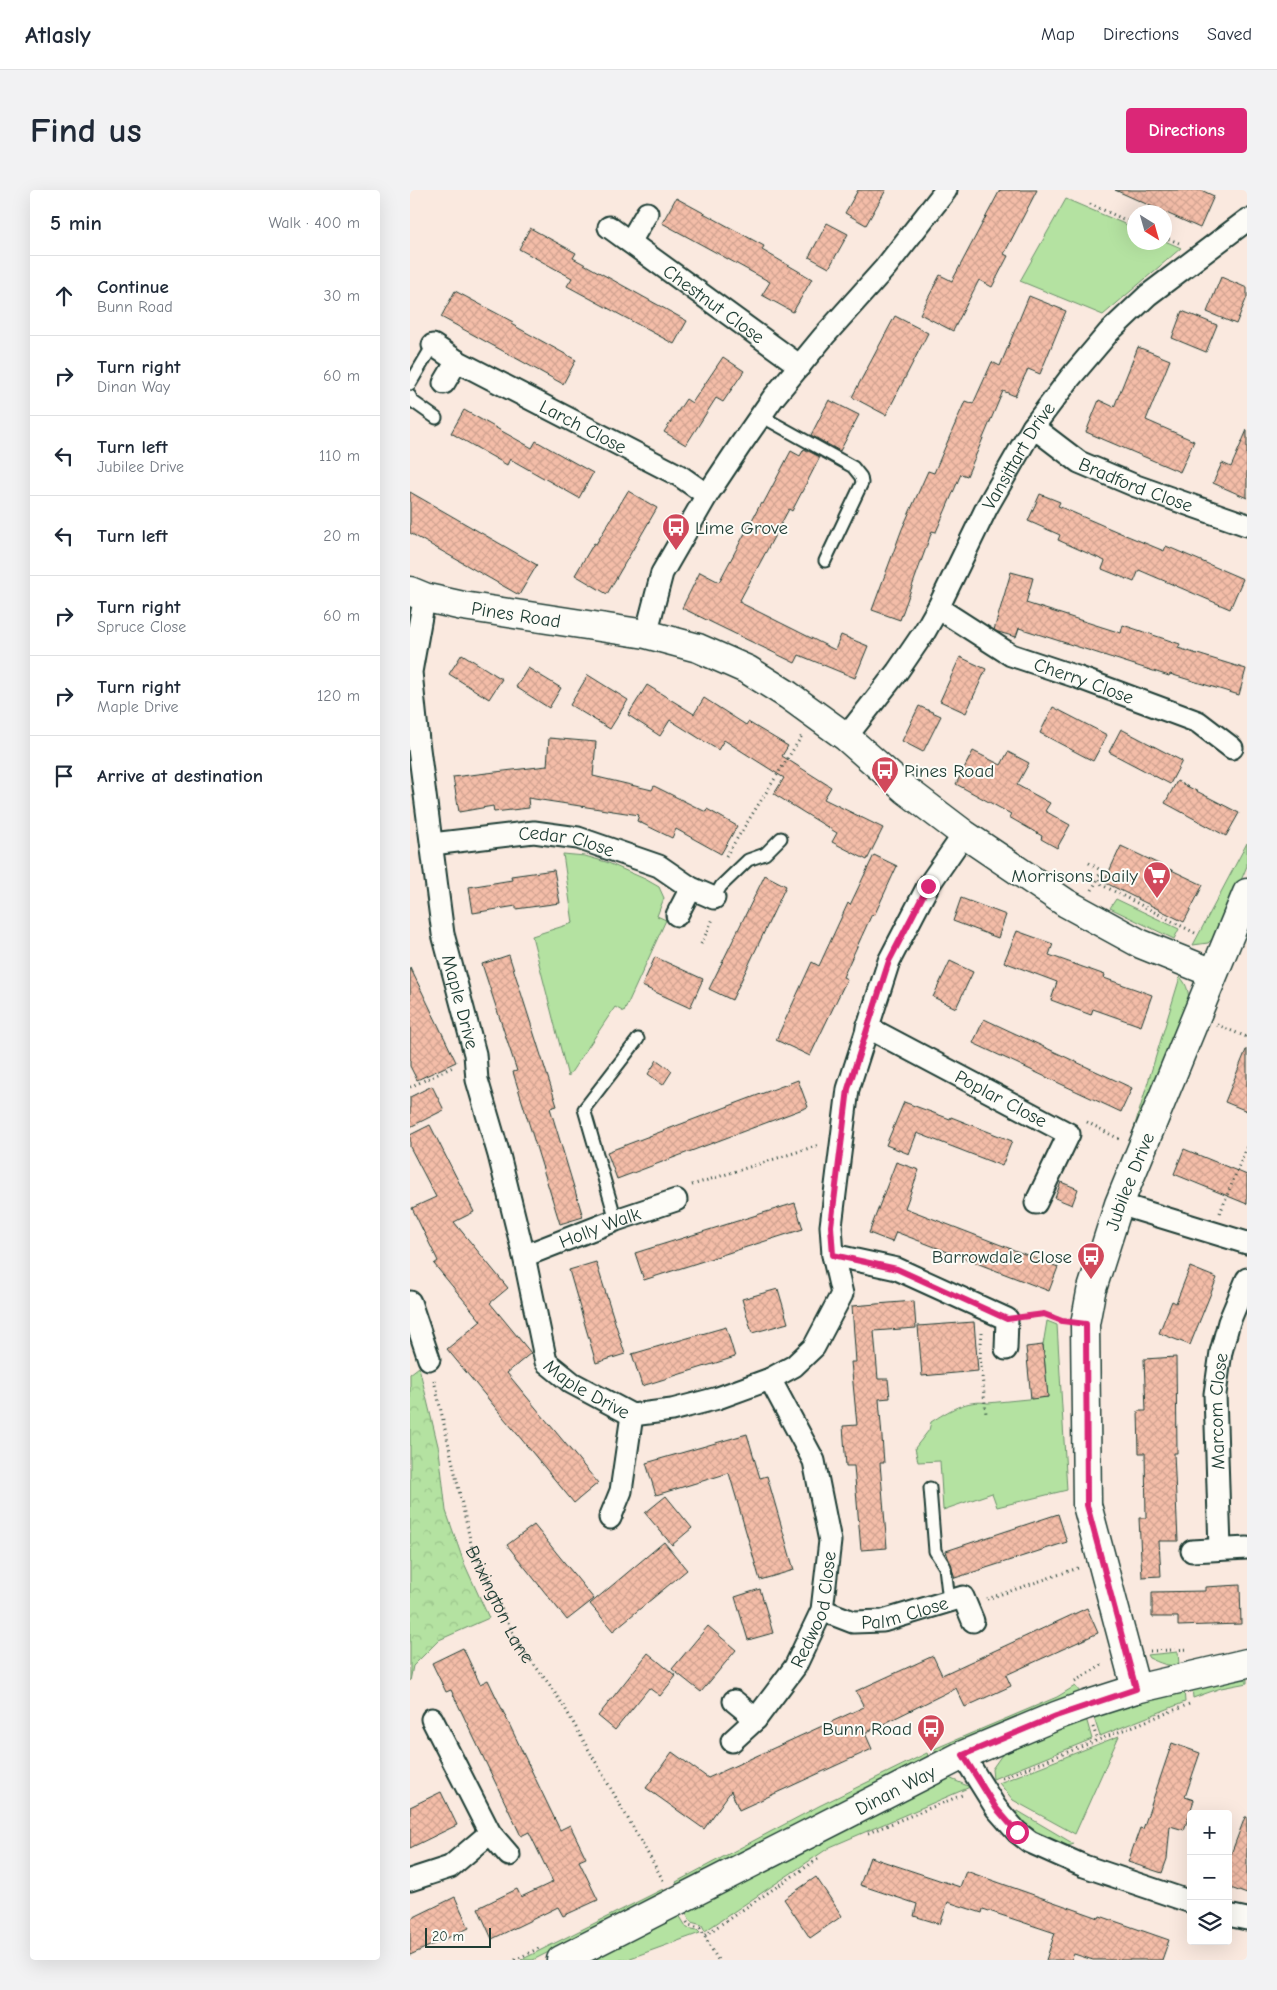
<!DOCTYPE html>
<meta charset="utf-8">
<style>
:root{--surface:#fff;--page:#f2f2f3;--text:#1f2937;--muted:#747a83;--line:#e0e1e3;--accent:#db2777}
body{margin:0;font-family:"Comic Neue",sans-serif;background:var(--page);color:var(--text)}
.controls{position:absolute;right:15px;bottom:15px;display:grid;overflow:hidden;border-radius:5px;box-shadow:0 5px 20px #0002}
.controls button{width:45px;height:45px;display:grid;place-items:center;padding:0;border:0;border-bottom:1px solid var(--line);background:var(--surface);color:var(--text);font:25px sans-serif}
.compass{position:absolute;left:717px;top:15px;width:45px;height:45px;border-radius:50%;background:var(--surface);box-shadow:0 5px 20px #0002;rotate:143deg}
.scale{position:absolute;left:15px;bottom:12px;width:66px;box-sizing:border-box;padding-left:5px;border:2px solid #1f3d34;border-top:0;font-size:14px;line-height:18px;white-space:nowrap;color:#1f3d34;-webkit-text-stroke:4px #fdfcf7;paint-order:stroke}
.stop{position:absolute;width:15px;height:15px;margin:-11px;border:4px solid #db2777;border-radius:50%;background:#fff}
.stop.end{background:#db2777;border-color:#fff;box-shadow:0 1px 5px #0008}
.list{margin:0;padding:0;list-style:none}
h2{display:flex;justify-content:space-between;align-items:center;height:65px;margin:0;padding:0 20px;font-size:21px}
h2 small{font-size:16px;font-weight:400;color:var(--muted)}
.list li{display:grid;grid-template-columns:32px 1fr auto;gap:15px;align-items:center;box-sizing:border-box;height:80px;padding:0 20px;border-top:1px solid var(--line)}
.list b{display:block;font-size:19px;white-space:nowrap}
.list p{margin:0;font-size:16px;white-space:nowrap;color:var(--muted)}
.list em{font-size:16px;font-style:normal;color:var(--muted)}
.icon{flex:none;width:28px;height:28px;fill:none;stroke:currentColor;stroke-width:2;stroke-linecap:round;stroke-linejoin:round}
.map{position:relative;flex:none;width:837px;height:1770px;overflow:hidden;border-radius:5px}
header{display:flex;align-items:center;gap:30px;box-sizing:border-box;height:70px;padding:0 25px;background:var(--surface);border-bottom:1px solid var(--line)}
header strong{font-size:24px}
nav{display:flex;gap:28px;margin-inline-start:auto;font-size:18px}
.intro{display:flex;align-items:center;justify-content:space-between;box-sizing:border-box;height:120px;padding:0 30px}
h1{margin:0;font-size:35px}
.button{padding:12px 22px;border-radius:5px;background:var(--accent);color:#fff;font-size:18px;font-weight:700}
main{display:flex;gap:30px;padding:0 30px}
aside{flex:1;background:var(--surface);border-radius:5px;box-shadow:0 5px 20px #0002}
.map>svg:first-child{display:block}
</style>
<header>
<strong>Atlasly</strong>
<nav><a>Map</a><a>Directions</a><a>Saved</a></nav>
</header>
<div class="intro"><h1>Find us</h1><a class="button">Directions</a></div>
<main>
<aside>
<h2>5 min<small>Walk · 400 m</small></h2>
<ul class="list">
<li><svg class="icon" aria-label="ahead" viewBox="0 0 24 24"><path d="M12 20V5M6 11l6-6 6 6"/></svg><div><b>Continue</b><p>Bunn Road</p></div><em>30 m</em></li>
<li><svg class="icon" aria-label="right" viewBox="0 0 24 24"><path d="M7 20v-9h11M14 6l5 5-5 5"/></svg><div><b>Turn right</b><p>Dinan Way</p></div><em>60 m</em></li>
<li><svg class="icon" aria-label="left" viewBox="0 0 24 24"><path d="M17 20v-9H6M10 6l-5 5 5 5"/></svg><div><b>Turn left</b><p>Jubilee Drive</p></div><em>110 m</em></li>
<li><svg class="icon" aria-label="left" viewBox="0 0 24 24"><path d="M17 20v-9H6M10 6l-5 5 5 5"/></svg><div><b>Turn left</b></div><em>20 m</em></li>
<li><svg class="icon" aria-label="right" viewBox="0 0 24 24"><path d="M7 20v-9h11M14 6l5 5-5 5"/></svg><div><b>Turn right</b><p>Spruce Close</p></div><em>60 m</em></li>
<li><svg class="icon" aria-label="right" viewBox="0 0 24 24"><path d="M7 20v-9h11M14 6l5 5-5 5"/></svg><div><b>Turn right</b><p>Maple Drive</p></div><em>120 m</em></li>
<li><svg class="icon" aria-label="arrive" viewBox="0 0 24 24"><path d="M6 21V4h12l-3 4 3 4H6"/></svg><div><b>Arrive at destination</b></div></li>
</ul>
</aside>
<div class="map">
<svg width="837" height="1770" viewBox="0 0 837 1770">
<defs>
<pattern id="forest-crowns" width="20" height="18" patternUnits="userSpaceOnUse" patternTransform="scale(1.25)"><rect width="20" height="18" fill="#b4e2a1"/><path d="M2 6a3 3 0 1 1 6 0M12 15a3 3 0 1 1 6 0" fill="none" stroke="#9ac38b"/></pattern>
<pattern id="building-cross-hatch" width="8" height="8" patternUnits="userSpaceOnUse" patternTransform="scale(1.25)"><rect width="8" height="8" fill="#f4bda8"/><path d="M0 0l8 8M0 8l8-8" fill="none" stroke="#d1a391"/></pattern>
</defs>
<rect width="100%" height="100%" fill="#fae9df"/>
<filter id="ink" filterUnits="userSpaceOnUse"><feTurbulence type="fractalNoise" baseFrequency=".02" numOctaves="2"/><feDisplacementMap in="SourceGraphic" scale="10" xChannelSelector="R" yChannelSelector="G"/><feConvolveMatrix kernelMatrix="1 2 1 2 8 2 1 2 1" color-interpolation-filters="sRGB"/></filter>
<g filter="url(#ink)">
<path fill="#b4e2a1" stroke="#6a906a" d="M656,9L724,38V52H754L755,51L771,58L693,125L610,91Z
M837,653V676L809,743L798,753L783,755Z
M153,664L175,666L196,672L235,689L249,697L254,708L247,726L256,730L214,822L205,817L158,887L122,746L163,733Z
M706,709L769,739L764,749L700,718Z
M770,787C778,795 779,804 779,816L717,961Z
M637,1131L647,1135L657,1300L587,1317L582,1303L533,1320L530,1271L508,1272L505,1258L519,1240L521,1232C538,1221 557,1209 578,1213L638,1207L633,1155Z
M768,1462L769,1475C758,1477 750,1473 739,1468L737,1465Z
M837,1489V1493L811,1498L783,1508L782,1497Z
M665,1496L670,1502L590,1534L526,1563L524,1559L647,1507Z
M774,1499L775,1512L690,1546L683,1525Z
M676,1528L682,1549L583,1589L582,1579L596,1559Z
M709,1546L665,1644L603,1610L589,1593Z
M517,1563L518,1566L268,1696L266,1692L409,1616Z
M539,1588L560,1597L420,1657L295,1741L292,1735L281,1732L275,1721L525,1591Z
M608,1621L664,1654C644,1663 617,1639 603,1626L606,1622Z
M253,1699L255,1703L123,1770H111Z
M269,1725L277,1738L287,1740L290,1743L215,1770H179Z"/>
<path fill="url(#forest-crowns)" stroke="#6a906a" d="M9,1177L29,1260L36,1321L54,1373L79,1428L29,1450L3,1476L0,1491V1184Z"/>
<path fill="url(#building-cross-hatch)" stroke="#1f3d34" d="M448,0H476L456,35L435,23Z
M590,0H627L594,64L598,66L582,97L569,90L543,141L510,124L530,85L542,91Z
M705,0H791L804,6L790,38Z
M266,8L354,56L352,60L402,89L383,122L352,105L360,92L252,33Z
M417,33L438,44L419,78L399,67Z
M120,38L166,63L163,68L277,131L264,154L157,96L162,88L109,59Z
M811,87L837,98V107L826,134L797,122Z
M45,101L103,132L101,134L166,170L153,194L31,127Z
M619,106L656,121L630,184L618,179L605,206L593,201L557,286L551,284L526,342L522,341L490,430L462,420L492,339L518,281L524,283L555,211L563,214L582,172L590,176Z
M772,121L807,135L796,162L762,148Z
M485,126L518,143L476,225L442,207Z
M728,157L760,170L736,230L784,251L770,282L676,242L689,210L704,217Z
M313,167L334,181L313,212L306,208L276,255L254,242L276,209L282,213Z
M419,210L449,225L430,261L401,245Z
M54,220L122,258L126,251L183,283L169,308L100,269L97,275L41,243Z
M837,240V308L803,293L812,273L821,277Z
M394,259L410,267L382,321L379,319L329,412L425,460L431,445L458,456L445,488L389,465L385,473L272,418L290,382L309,392L351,313L353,314L381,261L390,266Z
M218,301L247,318L197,404L165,385L184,353L186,354Z
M0,302L127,375L109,405L0,343Z
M630,304L650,312L648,316L708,342L754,361L756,356L833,389L820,419L729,380L724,392L692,379L695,371L648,350L650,345L618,331Z
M601,382L623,388L616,413L711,443L713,435L770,454L768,458L836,479L829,505L760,484L759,486L609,438L606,447L588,442L584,440Z
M52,464L92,489L79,509L39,484Z
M550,467L576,479L556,523L530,511Z
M118,478L151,498L139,518L106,497Z
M178,485L218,510L200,539L160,515Z
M237,495L284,524L294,508L336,535L338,532L378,556L372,566L421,597L414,609L473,638L457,670L422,652L427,643L364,604L374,588L314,550L308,560L260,530L250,546L218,525Z
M509,516L531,526L513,562L492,551Z
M643,517L697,545L683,571L630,543Z
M711,539L772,571L760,594L699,562Z
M139,548L186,552L183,586L242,600L244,596L296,622L297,619L327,636L311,664L266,639L262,648L227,631L229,625L118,608L119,618L84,622L83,616L49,622L43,587L137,576Z
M563,561L591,575L598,562L619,573L607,595L640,613L635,621L660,635L647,658L631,649L632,646L599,627L601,624L546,594Z
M767,591L829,623L816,646L755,613Z
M711,656L793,695L774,732L694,692Z
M464,665L487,676L464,726L462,724L433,787L437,789L400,866L366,850L402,772L409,776L438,713L440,715Z
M144,680L150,713L106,719V716L63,723L59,697L102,690L101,686Z
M355,685L376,696L322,810L299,799Z
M551,708L596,725L588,748L543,731Z
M607,741L643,754L639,765L695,785L694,788L742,805L731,836L683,819L681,825L641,810L647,792L594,772Z
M99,765L147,916L140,918L173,1027L150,1034L103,882L107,881L72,774Z
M245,767L293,789L280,818L232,796Z
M540,771L563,782L546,818L523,807Z
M0,777L46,872L7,890L0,876Z
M574,829L722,898L711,922L563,853Z
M836,860H837V921L815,912Z
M247,870L262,881L253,895L238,884Z
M388,890L398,917L207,989L197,962Z
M22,896L34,920L0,937V907Z
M494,912L540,929L541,927L602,951L592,976L507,943L499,964L476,955Z
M20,935L64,1022L44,1032L98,1098L80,1113L121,1163L97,1183L188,1293L164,1313L37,1159L71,1131L24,1074L28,1071L2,1018L26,1007L0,957V945Z
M774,959L837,985V1014L764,984Z
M486,972L509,980L495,1018L648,1077L639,1101L486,1042L482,1052L459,1043Z
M651,992L668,999L662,1015L645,1008Z
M385,1013L393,1039L234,1090L225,1063Z
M186,1072L215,1164L186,1173L159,1080Z
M780,1077L807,1088L780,1155L749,1143L762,1111L766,1113Z
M368,1099L378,1133L342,1143L332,1109Z
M504,1111L506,1138L464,1141L468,1189H478L480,1208L469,1209L474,1273H470L477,1358L451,1360L444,1276H436L433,1236L447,1235L441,1172H446L442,1116Z
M564,1132L568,1181L512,1186L508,1136Z
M316,1137L325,1167L232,1196L222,1164Z
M633,1155L638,1207L621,1209L616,1157Z
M766,1167L767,1263H764L768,1351H749L751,1386L732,1387L729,1328H736L735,1263H729L728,1221H736L734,1169Z
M337,1244L350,1288L357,1286L384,1380L350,1390L319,1283L246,1305L236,1273Z
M256,1306L282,1338L262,1355L235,1323Z
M648,1324L657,1352L545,1388L536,1361Z
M124,1335L184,1409L157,1430L97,1355Z
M254,1352L277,1380L203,1441L180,1414Z
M830,1395L831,1434L768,1436V1427H742V1402L795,1401V1397Z
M350,1399L363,1443L338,1450L325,1407Z
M677,1418L688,1443L596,1485L601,1496L555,1517L546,1498L455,1543L462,1559L329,1620L321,1601L294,1639L236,1598L262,1562L298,1588L454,1517L446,1501L523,1466L532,1485Z
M298,1436L326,1460L291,1502L262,1479Z
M53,1458L70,1494L78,1490L150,1640L160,1635L176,1668L169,1671L188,1710L153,1726L148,1717L82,1749L68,1718L107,1699L111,1707L143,1692L119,1642L111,1646L41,1500L36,1502L22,1473Z
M238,1463L266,1486L250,1506L239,1498L205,1540L188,1526Z
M762,1553L790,1563L775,1607L784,1610L774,1640L760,1636L757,1669L752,1683L718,1672L730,1638L733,1639Z
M31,1602L47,1635L0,1658V1617Z
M835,1627H837V1704L818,1697V1672Z
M460,1667L550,1697L556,1681L689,1728L690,1726L759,1750L752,1770H683L664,1764L661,1770H636L645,1743L573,1719L572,1723L538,1712L530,1734L504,1726L507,1714L450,1695Z
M406,1687L432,1726L400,1748L374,1709Z
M45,1707L59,1738L0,1765V1729Z"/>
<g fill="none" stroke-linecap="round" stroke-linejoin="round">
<g stroke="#1f3d34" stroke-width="15">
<path id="lane" d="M0,194L23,155
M0,206L2,211L26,228
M351,226L443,277L451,287L452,293L415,371
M304,708L311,696L338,670L355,664L371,648
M206,1030L174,919L228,849
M520,1298L525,1361L535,1377L539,1411"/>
</g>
<g stroke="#1f3d34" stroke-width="25">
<g id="street">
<path id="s2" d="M199,37L390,176"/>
<path d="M220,52L237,23"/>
<path id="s3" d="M23,155L47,171L270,286L297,305"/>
<path d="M34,193L47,171"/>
<path id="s4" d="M623,237L669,272L726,296L837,335"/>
<path id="s5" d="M17,408L12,421L1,482L8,551L33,744L65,864L67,890L89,965L114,1066L136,1172L162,1193L222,1225L262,1220L308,1208L360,1189L384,1176L404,1157L432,1104L423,1065L421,1036L438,899L479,771L518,696L554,644"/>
<path id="s6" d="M528,418L601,465L667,487L788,532L822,558"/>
<path d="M236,444L252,383L297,305L329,257L363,208L414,146L475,78L536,0"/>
<path id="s7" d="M436,547L487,482L515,441L528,418L577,317L623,237L660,188L699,142L738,105L837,30"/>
<path id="s8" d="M22,654L124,642L168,648L249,676L281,698L304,708"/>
<path d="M267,725L281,698"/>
<path id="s9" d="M457,837L659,944L626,1013"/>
<path d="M709,1014L837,1053"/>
<path d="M423,1065L487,1079L597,1129L596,1159"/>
<path id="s10" d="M114,1066L206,1030L266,1010"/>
<path d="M0,1112L19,1169"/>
<path d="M200,1328L211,1301L222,1225"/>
<path id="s11" d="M810,1359L805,1204L811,1162L819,1132L837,1089"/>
<path d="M782,1361L837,1358"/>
<path id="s12" d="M412,1420L443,1432L473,1431L553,1407L563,1431"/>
<path d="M324,1511L346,1529"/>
<path d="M22,1529L80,1643"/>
<path id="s13" d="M322,1551L346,1529L385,1477L412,1420L420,1351L404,1271L360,1189"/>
<path d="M553,1565L586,1618L607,1642L620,1652L674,1676L781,1712"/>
<path d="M0,1690L40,1677L80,1643L99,1665"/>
<path d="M818,1725L837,1729"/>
</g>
</g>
<g stroke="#1f3d34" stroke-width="31">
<g id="secondary">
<path id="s14" d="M0,401L17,408L53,416L236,444L288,458L338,480L378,505L436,547L496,600L554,644L656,713L731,754L803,783"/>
<path id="s15" d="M726,1499L677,1315L675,1134L681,1102L709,1014L837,703"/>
<path id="s16" d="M151,1770L553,1565L646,1526L676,1515L726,1499L837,1473"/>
</g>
</g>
<g stroke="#1f3d34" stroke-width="3" stroke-dasharray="1 4" stroke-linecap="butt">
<path d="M680,14L724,34"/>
<path d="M754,47L769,53"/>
<path d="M316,666L393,544"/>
<path d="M679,673L692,681L688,687L692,695L785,743"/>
<path d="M682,700L688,688"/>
<path d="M291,754L303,729"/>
<path d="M807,835L837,847"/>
<path d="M0,897L45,876"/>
<path d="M677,932L709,949"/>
<path d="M282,995L409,955"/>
<path d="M810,1023L837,956"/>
<path d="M618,1126L634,1124L650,1130"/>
<path d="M572,1142L570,1166L576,1224"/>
<path id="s1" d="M24,1190L62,1358L109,1455L139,1494L156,1520L253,1690"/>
<path d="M577,1409L668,1378"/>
<path d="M740,1461L779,1459"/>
<path d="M665,1491L694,1474"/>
<path d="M683,1537L688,1551"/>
<path d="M592,1588L782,1513"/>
<path d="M458,1643L552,1605"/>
<path d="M277,1732L279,1735L290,1738L308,1770"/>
<path d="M295,1745L408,1669"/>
<path d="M105,1770L129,1758"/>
</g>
<use href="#lane" stroke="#fdfcf7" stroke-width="11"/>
<use href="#street" stroke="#fdfcf7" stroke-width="21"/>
<use href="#secondary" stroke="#fdfcf7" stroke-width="28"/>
</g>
</g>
<g fill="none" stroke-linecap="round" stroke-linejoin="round" filter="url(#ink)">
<path stroke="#db2777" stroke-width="6" d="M518,696L479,771L438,899L421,1036L423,1065L487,1079L597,1129L634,1124L652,1131L676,1134L677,1315L726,1499L646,1526L553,1565L586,1618L607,1642"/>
</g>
<defs>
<g id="bus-pin" transform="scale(1.4375)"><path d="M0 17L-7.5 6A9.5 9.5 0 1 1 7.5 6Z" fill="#d1495b" stroke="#fdfcf7"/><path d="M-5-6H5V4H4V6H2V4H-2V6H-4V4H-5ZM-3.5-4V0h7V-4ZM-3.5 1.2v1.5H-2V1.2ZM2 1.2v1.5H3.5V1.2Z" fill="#fff"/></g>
<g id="supermarket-pin" transform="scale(1.4375)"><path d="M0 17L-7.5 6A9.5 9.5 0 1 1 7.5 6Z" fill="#d1495b" stroke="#fdfcf7"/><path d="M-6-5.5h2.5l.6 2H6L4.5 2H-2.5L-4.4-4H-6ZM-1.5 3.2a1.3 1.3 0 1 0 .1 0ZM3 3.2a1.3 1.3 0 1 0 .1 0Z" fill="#fff"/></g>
</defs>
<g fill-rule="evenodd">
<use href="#bus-pin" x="266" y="337"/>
<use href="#bus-pin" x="475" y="580"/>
<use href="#supermarket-pin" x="747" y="685"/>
<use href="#bus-pin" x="681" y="1066"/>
<use href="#bus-pin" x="521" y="1538"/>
</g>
<g text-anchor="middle" stroke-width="4" stroke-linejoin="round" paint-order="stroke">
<g font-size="19" fill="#1f3d34" stroke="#fdfcf7">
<text dy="7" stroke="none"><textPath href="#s2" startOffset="130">Chestnut Close</textPath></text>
<text dy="7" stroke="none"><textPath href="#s3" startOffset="171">Larch Close</textPath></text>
<text dy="7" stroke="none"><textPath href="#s7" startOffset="331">Vansittart Drive</textPath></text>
<text dy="7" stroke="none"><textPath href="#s4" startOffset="119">Bradford Close</textPath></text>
<text dy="7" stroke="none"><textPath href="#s14" startOffset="109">Pines Road</textPath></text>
<text dy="7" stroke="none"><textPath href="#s6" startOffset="164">Cherry Close</textPath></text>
<text dy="7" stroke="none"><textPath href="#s8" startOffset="136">Cedar Close</textPath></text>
<text dy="7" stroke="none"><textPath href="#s5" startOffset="410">Maple Drive</textPath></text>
<text dy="7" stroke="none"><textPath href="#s9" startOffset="152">Poplar Close</textPath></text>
<text dy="7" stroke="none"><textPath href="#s15" startOffset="521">Jubilee Drive</textPath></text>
<text dy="7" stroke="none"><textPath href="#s10" startOffset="81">Holly Walk</textPath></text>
<text dy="7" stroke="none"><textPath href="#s5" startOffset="830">Maple Drive</textPath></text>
<text dy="7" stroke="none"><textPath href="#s11" startOffset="138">Marcom Close</textPath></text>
<text dy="7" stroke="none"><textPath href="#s1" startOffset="235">Brixington Lane</textPath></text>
<text dy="7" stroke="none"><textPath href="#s13" startOffset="159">Redwood Close</textPath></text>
<text dy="7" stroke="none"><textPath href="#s12" startOffset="86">Palm Close</textPath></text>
<text dy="7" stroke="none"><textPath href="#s16" startOffset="375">Dinan Way</textPath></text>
</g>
<g font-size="19" fill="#1f3d34" stroke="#fdfcf7" text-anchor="end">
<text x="285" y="344" text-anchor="start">Lime Grove</text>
<text x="494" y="587" text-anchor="start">Pines Road</text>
<text x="728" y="692">Morrisons Daily</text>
<text x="662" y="1073">Barrowdale Close</text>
<text x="502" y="1545">Bunn Road</text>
</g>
</g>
</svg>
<div class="controls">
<button>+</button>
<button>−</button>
<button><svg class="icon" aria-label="layers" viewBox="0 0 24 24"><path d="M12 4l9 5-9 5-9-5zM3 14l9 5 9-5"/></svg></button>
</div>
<svg class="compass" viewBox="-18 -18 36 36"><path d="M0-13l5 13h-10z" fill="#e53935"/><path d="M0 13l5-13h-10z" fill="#747a83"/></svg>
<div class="scale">20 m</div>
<div class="stop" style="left:607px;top:1642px"></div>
<div class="stop end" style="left:518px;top:696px"></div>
</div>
</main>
